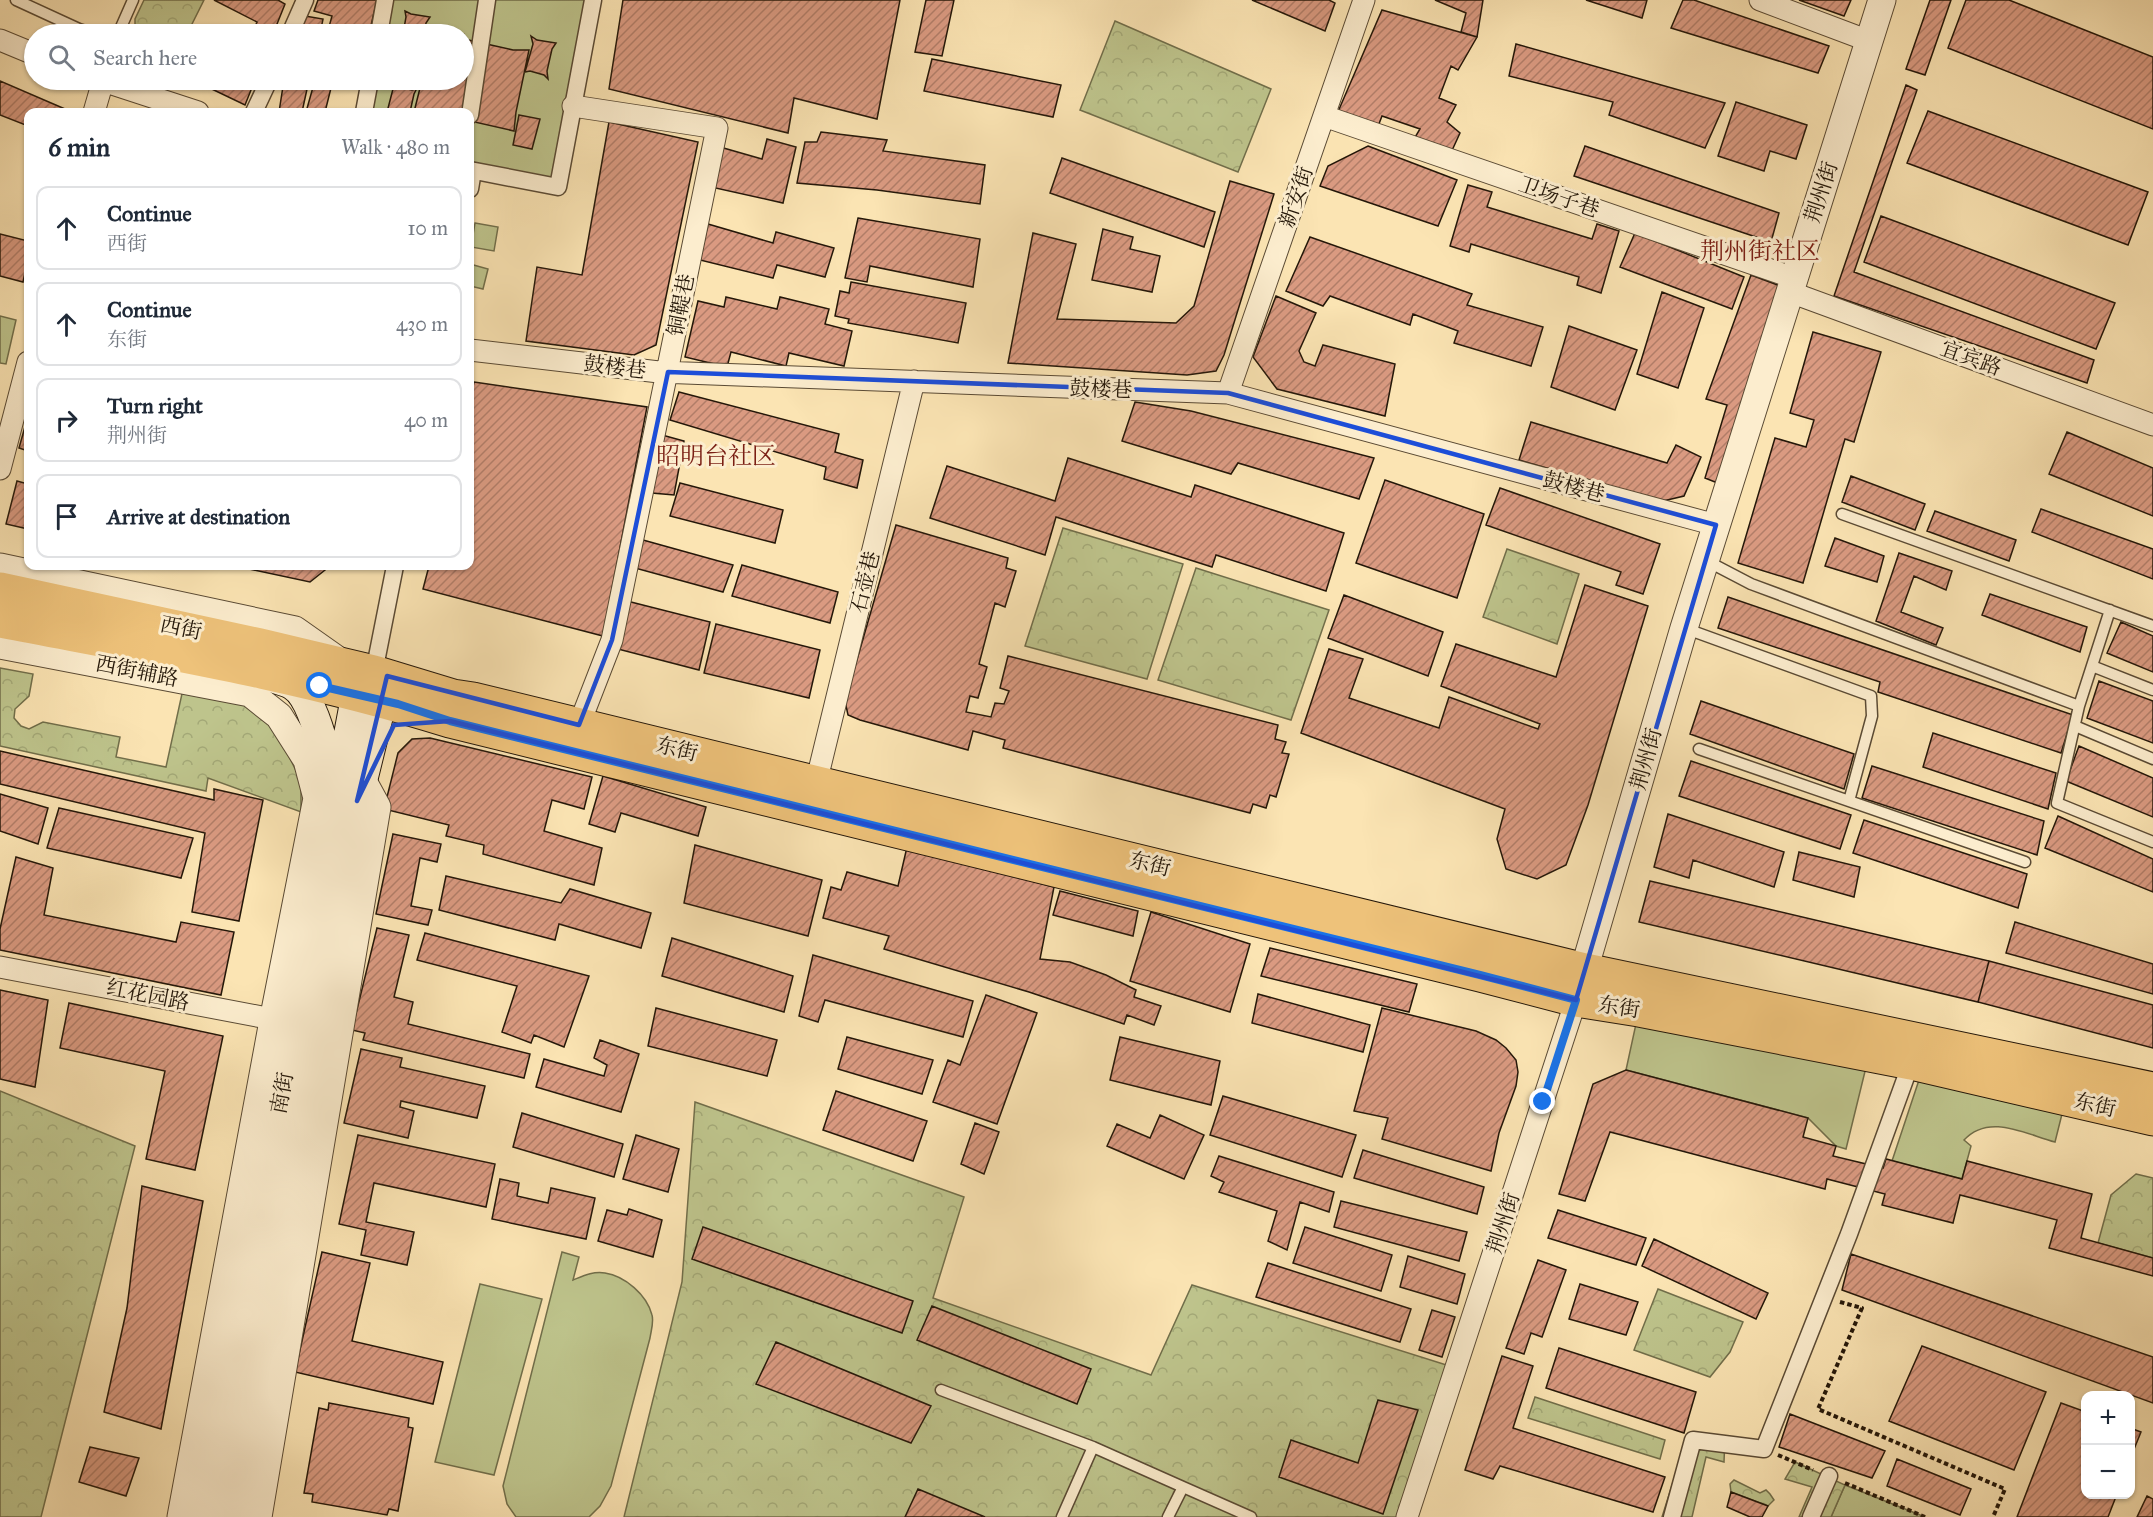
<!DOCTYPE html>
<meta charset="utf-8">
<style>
:root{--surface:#fff;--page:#f2f2f3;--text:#1f2937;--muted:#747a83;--line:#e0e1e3}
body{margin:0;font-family:"IM FELL Great Primer","Noto Serif SC",serif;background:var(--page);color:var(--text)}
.controls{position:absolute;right:18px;bottom:18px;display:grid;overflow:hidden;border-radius:12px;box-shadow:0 2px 4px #0004}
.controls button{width:54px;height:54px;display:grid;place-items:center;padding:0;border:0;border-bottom:2px solid var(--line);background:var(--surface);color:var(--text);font:30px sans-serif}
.stop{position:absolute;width:18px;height:18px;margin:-14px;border:4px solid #1a73e8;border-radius:50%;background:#fff}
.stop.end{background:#1a73e8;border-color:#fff;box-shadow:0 2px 6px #0008}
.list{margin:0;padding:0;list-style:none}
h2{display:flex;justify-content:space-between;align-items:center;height:78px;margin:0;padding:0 24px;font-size:26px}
h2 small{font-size:20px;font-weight:400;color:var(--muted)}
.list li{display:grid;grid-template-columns:39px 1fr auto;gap:18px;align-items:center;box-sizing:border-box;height:84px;margin:0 12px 12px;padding:0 12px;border:2px solid var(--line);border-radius:12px}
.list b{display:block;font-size:22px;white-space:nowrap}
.list p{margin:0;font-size:20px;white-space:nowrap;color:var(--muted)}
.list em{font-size:20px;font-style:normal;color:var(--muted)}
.icon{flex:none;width:33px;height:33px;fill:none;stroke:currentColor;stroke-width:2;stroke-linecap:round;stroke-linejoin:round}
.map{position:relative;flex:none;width:2153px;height:1517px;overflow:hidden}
.search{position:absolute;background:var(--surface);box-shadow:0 2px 4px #0004;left:24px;top:24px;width:450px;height:66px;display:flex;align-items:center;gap:15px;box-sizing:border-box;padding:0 21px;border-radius:33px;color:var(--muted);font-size:22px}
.panel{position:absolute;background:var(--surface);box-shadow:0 2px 4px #0004;left:24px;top:108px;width:450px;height:462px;border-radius:12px}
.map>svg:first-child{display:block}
</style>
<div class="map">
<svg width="2153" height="1517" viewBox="0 0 2153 1517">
<defs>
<pattern id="forest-crowns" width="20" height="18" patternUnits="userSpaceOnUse" patternTransform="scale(1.5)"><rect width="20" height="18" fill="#bec48c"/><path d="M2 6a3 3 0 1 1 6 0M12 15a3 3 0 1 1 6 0" fill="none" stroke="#a3a877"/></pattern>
<pattern id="building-hatch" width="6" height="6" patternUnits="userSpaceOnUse" patternTransform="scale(1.5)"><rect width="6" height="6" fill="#da9a81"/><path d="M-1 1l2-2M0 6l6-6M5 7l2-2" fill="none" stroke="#b17d68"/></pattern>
</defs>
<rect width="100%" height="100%" fill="#fbe4b3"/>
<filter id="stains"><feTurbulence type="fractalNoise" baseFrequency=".00333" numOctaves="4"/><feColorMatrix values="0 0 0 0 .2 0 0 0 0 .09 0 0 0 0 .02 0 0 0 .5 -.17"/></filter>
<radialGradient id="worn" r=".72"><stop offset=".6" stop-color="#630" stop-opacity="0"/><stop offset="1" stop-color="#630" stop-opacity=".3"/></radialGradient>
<path fill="#bec48c" stroke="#716e4a" stroke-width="1.5" d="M385,0H593L558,187L470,170V112H364L370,80H464V34H379Z
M475,223L498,227L494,251L471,247Z
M470,264L488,269L483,289L470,286Z
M0,316L16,320L6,364L0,363Z
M1639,1010L1869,1055L1846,1149L1836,1146L1808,1118L1626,1070Z
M1924,1065L2066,1098L2055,1142C2025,1134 1989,1113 1964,1140L1971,1146L1962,1179L1892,1161Z
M562,1252L579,1257L573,1280C583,1276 593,1271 605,1273C625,1276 647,1295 652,1315C654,1322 651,1331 650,1338L611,1486L600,1506L589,1517H516L507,1504L503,1486Z
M480,1284L542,1299L494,1475L435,1462Z
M1845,1485L1925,1517H1831Z"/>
<path fill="url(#forest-crowns)" stroke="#716e4a" stroke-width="1.5" d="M144,0H204L187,34H135V19Z
M1115,21L1271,89L1238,172L1080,110Z
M1063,528L1183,564L1147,679L1025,646Z
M1507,549L1579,574L1557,644L1483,617Z
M1196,568L1329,610L1291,720L1158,680Z
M0,668L33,674L29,696L15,709L14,718L21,726L29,729L43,722L120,737L116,757L166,767L183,689L243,699L271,727L285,748L301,781V812L208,778L206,791L0,746Z
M0,1091L135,1146L41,1517H0Z
M695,1102L964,1197L933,1298L1151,1375L1192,1285L1456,1368L1407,1517H624L682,1282Z
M2136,1174L2153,1178V1258L2098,1243L2111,1195Z
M1658,1289L1743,1322L1730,1352L1710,1377L1634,1350Z
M1535,1397L1665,1440L1660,1459L1528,1418Z
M1725,1437L1724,1462L1706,1457L1692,1517H1662L1687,1438Z
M1795,1462L1845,1485L1831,1517H1799L1812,1487L1785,1479Z
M1734,1480L1760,1493L1766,1490L1770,1494L1774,1500L1768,1506L1731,1492L1730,1484Z"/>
<path fill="url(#building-hatch)" stroke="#241709" stroke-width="1.5" d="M214,0H278L285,4L273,34H252L257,22Z
M318,0H377L369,34H327L332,16L314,11Z
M623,0H900L877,119L794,98L788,133L609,89Z
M926,0H954L942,56L915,52Z
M1252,0H1329L1335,3L1325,31Z
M1435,0H1483L1477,37L1461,32L1466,13Z
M1586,0H1647L1642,18Z
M1683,0H1694L1829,46L1818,73L1671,28Z
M1799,0H1851L1844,16Z
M1930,0H1951L1925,75L1906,69Z
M1966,0H2009L2153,57V129L1948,48Z
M1382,10L1477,37L1458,70L1451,66L1439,98L1456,105L1447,122L1460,133L1449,157L1414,139L1420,129L1382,116L1377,129L1337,114Z
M405,11L411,14L430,17L426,23L424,34H403L406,17Z
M305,16L323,19L320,34H295Z
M531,36L537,40L556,43L552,49L547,71L548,79L544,75L530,71L525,72L533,44Z
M464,39L513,50H529L516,112L514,131L470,121V112H414L422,80H464Z
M1516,44L1725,103L1705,148L1609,115L1613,102L1509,76Z
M932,59L1061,85L1053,117L924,91Z
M193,80H255L245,105Z
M284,80H309L302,112H279Z
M315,80H333L325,112H306Z
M0,81L72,112H28V126L0,115Z
M391,83L398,87L412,90L417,88L414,94L410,112H387L393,89Z
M1906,85L1917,90L1854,272L2094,360L2087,383L1834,296Z
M1736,102L1807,125L1796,159L1770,151L1764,171L1718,156Z
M1928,111L2148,192L2128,245L1907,163Z
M519,115L540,119L532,149L513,145Z
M609,122L698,142L656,345L634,355L526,341L537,267L582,275Z
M821,132L887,140L883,151L985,165L980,204L877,190L797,183L805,142H817Z
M767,139L796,147L783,203L711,187L720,147L762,159Z
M1368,146L1457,180L1438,226L1320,186L1328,166Z
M1585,146L1779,213L1771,242L1574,176Z
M1062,158L1215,212L1204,247L1050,193Z
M1230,181L1274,194L1224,355L1216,371L1187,375L1008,363L1033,233L1076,244L1057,319L1176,323L1194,306Z
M1468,185L1492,192L1487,207L1592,239L1597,224L1619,231L1601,293L1577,285L1579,277L1471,244L1469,252L1450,246Z
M1881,216L2115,303L2096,349L1864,262Z
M858,218L980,239L973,287L870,266L867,282L845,278Z
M708,224L773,243L776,232L834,248L825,277L777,265L773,278L700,260Z
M1103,229L1133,237L1130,249L1160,256L1152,292L1092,280Z
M1635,233L1744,277L1732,309L1620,267Z
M0,234L28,241V259L23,282L0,276Z
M1310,237L1472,294L1467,305L1543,327L1531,366L1454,343L1458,331L1413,314L1410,325L1330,296L1323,306L1286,291Z
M1751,275L1783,287L1720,484L1705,478L1727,405L1706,399Z
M851,282L966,303L958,343L848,323L849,319L835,316L840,291L849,293Z
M1662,292L1704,308L1678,388L1637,374Z
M1276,296L1316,313L1299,351L1304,362L1315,366L1323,345L1395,364L1385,416L1277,389L1253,357Z
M726,297L777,309L780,297L829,309L825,324L852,331L844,366L789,353L786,366L731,352L727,367L685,357L698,301L724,307Z
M1569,326L1637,350L1615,410L1551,387Z
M1813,332L1881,352L1854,442L1845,439L1803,583L1738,563L1775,438L1806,447L1814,420L1790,413Z
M474,382L647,407L603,636L423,589L429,566H470V400Z
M679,392L839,434L835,452L863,460L857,488L824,479L826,467L670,420Z
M1135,402L1191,411L1374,458L1359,499L1238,463L1231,474L1122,441Z
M28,416V451L19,448Z
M1531,422L1667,463L1676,445L1701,457L1684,496L1663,501L1519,460Z
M2067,432L2153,468V516L2049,474Z
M662,435L684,441L674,495L652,493Z
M1068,458L1191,497L1195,485L1344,533L1326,591L1216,555L1212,567L1056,517L1045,555L930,518L947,466L1055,501Z
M1851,476L1925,504L1915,530L1842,502Z
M1385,480L1484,514L1457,598L1356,563Z
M17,481L28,484V529L6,524Z
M680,483L783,510L775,543L670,516Z
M1500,488L1660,544L1643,594L1616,585L1621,572L1486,525Z
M2041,509L2153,549V579L2032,532Z
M1935,511L2016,540L2009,561L1927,531Z
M896,525L1008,558L1006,568L1016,571L1005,607L995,603L979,664L987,667L978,698L970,696L966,712L991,717L995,703L1004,704L1009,691L1000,688L1008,656L1278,725L1275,739L1286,742L1282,753L1289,754L1276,797L1270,795L1266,808L1253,804L1250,813L1003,748L1005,740L973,731L968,750L860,720L848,715L845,701Z
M1835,538L1884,556L1877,582L1825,566Z
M643,540L733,565L723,592L635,568Z
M1899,553L1952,571L1946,590L1914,576L1901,612L1943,628L1936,645L1876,621Z
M742,565L838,592L830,623L732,596Z
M235,566H330L310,582Z
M1585,585L1648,606L1588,805L1566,865L1537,879L1506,869L1497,839L1505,809L1301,733L1329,649L1363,659L1349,698L1439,728L1449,697L1538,729L1540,724L1441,686L1456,644L1556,677Z
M1990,594L2087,627L2080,652L1982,615Z
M1344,595L1443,632L1428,676L1328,638Z
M1728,597L2073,715L2061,753L1878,692L1880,682L1718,628Z
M627,601L710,622L699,670L614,648Z
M2121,622L2153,636V672L2107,653Z
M716,624L820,650L809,698L704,673Z
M2099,681L2153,701V743L2087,718Z
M1701,701L1854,754L1844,789L1690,734Z
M1933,733L2056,773L2048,809L1923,767Z
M430,738L592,777L584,809L552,800L544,831L602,848L594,885L483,854L484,845L446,836L449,825L384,809L398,753L412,739Z
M2079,746L2153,778V817L2066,781Z
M0,751L214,800V789L263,800L239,921L192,912L205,833L0,784Z
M1691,761L1851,815L1840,849L1679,796Z
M1872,766L2044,821L2037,855L1862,798Z
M603,776L706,807L698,836L621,813L615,832L589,824Z
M0,794L48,808L38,844L0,831Z
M59,808L193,838L181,878L47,848Z
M1668,814L1784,852L1774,887L1693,860L1689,878L1654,867Z
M2058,816L2153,859V892L2045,848Z
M1864,820L2027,874L2018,908L1853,853Z
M393,834L441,844L437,862L420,858L411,906L432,910L428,925L376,914Z
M695,845L822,880L808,936L684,903Z
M907,847L1054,887L1040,959L1070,962L1106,975L1136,990L1134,997L1161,1006L1154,1025L1127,1015L1124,1024L1029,992L884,949L889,936L823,918L831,887L841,890L847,872L898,886Z
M1799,852L1860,867L1854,897L1793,880Z
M16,857L53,868L44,915L176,942L181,922L234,932L221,995L0,950V929Z
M446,876L561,903L570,889L651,913L641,948L559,924L555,940L439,910Z
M1650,881L1989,961L1978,1002L1639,922Z
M1060,891L1138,911L1133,936L1053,915Z
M1151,912L1250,944L1230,1012L1130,981Z
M2015,922L2153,964V994L2006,953Z
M377,928L409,935L394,997L413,1002L408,1024L530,1054L524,1078L363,1040L365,1033L352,1030Z
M425,933L589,976L564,1047L534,1035L531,1043L502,1032L517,986L417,960Z
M672,938L793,976L784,1012L662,976Z
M1270,948L1417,984L1409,1012L1261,976Z
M813,955L973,1001L963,1037L825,1000L818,1022L799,1016Z
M1989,961L2153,1005V1048L1978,1002Z
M0,990L48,1000L35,1087L0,1079Z
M1258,994L1370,1025L1363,1052L1252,1023Z
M986,995L1037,1013L997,1124L933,1102L948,1060L960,1065Z
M69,1003L223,1036L195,1170L146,1159L165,1071L60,1048Z
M656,1008L777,1040L767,1076L648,1046Z
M1382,1008L1476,1031L1496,1040L1506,1048L1516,1060L1518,1072L1516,1086L1499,1133L1491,1171L1382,1139L1388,1118L1354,1111Z
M847,1037L933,1060L922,1094L838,1069Z
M1120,1037L1220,1061L1211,1105L1110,1080Z
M600,1040L639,1054L621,1112L536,1087L544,1059L604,1076L607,1065L594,1058Z
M361,1049L402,1058L400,1067L485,1086L477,1118L401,1101L400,1107L414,1111L408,1138L344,1123Z
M1626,1070L1808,1118L1803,1137L1836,1146L1833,1156L1883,1168L1886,1159L1962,1179L1967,1161L2092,1194L2081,1238L2153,1258V1276L2049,1248L2057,1220L1960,1195L1953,1223L1882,1205L1885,1194L1827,1179L1825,1189L1610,1132L1585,1201L1559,1194L1593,1084Z
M836,1091L927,1121L913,1161L823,1130Z
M1223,1096L1356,1135L1342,1177L1210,1135Z
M522,1113L623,1144L614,1177L513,1147Z
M1160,1115L1204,1135L1184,1179L1107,1146L1117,1124L1150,1138Z
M975,1123L999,1132L984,1174L961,1164Z
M358,1135L495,1164L486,1207L374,1183L366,1222L414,1232L407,1265L361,1255L366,1230L339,1224Z
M636,1135L679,1149L668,1192L623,1179Z
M1363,1150L1484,1187L1477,1214L1354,1178Z
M1219,1156L1334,1192L1329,1212L1300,1202L1287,1250L1268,1241L1277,1211L1219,1192L1224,1182L1211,1176Z
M500,1179L519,1183L517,1196L548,1203L551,1188L595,1198L586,1239L492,1219Z
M142,1186L203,1201L161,1429L104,1412L127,1308Z
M1341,1201L1467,1232L1459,1261L1334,1227Z
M629,1209L662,1220L653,1257L598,1241L607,1210L627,1215Z
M1558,1210L1646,1238L1636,1265L1548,1238Z
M703,1227L913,1301L902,1333L692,1259Z
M1305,1227L1392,1255L1381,1291L1293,1263Z
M1654,1239L1768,1293L1756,1319L1642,1266Z
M322,1252L370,1263L352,1341L443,1362L433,1404L295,1372Z
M1851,1254L2153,1357V1403L1842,1290Z
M1408,1256L1465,1274L1457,1304L1400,1287Z
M1538,1260L1566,1270L1542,1337L1531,1333L1524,1354L1506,1348Z
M1268,1263L1411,1309L1400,1342L1256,1297Z
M1580,1284L1638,1302L1626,1335L1569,1319Z
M932,1306L1091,1369L1077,1404L917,1340Z
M1432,1310L1455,1317L1442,1357L1419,1350Z
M776,1342L931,1406L911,1443L756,1384Z
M1922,1346L2046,1392L2014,1470L1889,1421Z
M1559,1348L1696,1392L1684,1433L1546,1388Z
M1502,1356L1533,1366L1513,1428L1665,1477L1653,1512L1500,1466L1493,1479L1465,1470Z
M1378,1400L1418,1410L1383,1514L1279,1477L1291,1440L1358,1463Z
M329,1403L409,1418L408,1427L413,1428L398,1511L389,1509L387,1515L312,1502L313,1494L304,1493L319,1408L328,1410Z
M2061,1403L2086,1412V1494H2117L2108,1517H2017Z
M1790,1414L1885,1451L1872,1478L1779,1447Z
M2130,1428L2141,1432L2130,1459Z
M90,1447L139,1458L126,1496L79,1482Z
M1897,1459L1971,1489L1960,1515L1887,1486Z
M918,1489L985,1517H905Z
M1731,1492L1768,1506L1762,1517H1750L1727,1507Z
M2147,1496L2153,1499V1517H2137Z"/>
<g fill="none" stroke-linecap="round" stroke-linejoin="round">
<g stroke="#5a4a34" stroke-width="13">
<path id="service" d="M16,0L79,29L95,34H117
M118,34L133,0
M1842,514L2153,626
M1705,560L1751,584L2079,706
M2110,610L2079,706L2057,803L2153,842
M1684,628L1871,696L1872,716L1849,801
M2092,666L2153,690
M2075,726L2153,759
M1699,749L2025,862
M941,1390L1093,1447
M1183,1487L1251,1517
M1062,1517L1093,1447L1183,1487L1168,1517"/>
</g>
<g stroke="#5a4a34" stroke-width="19">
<path id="pedestrian" d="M290,34L305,0
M379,34L385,0
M254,112L269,80
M364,112L370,80
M470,115L487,0
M470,170L558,187L593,0
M470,189L473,171
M374,672L395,566
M1672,1517L1693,1440L1764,1449L1849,1234L1911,1063
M1811,1517L1829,1476"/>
</g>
<g stroke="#5a4a34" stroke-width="23">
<path id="minor" d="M1760,0L1869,41
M0,40L34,54
M100,80L198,112
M573,106L717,128L612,640L579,725
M94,112L103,81
M1324,116L1794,278
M1790,292L2153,425
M470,350L659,372L1228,393L1716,525
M1228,393L1364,0
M0,469L28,362
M816,783L914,381
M0,967L262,1017L288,1023
M1407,1517L1576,1000"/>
</g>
<g stroke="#5a4a34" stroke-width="29">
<path id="tertiary" d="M0,567L295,630L339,661
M0,645L250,693L256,677
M1579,987L1684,628L1882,0
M181,1517L273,1021L317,798L307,760L279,716L250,693
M258,1517L377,807L365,785"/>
</g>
<g stroke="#241709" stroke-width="32">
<path id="secondary" d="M275,678C280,680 287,681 293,685C315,698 328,765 334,790
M202,1517L361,671
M231,1517L321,1025L357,801L387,679"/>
</g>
<g stroke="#241709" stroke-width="35">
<path id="primary" d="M0,589L260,645L374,672L453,696L473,699L1585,970L2153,1089
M0,621C151,650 303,675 450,721L1480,975L1576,1000L1639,1010L1911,1063L2153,1119"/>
</g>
<path stroke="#241709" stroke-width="4" stroke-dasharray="4.5 3" stroke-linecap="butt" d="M1840,1302L1862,1308L1818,1409L2005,1489L1993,1517
M1778,1455L1813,1470
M1845,1483L1925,1517"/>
<use href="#service" stroke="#fcedce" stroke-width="10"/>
<use href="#pedestrian" stroke="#fcedce" stroke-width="16"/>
<use href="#minor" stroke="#fcedce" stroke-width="21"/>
<use href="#tertiary" stroke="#fcedce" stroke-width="27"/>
<use href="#secondary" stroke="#fcedce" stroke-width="30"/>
<use href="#primary" stroke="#eec27a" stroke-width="33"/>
</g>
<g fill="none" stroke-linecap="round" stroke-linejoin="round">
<path stroke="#1a73e8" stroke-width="8" d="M320,686L398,704L450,721L1480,975L1576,1000L1543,1102"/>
</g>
<path fill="none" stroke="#1d4ed8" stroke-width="4.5" stroke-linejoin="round" d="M668,372L1228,393L1716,525L1576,1000L450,721L394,725L357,801L387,676L579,725L612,640Z"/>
<g text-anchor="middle" stroke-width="6" stroke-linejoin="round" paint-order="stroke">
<g font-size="21" fill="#241709" stroke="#fcedce">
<text transform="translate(1821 192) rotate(-72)" y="7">荆州街</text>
<text transform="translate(1296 197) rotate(-71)" y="7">新安街</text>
<text transform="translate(1559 197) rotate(19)" y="7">卫场子巷</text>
<text transform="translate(681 305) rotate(-79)" y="7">铜鞮巷</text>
<text transform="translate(1971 358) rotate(20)" y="7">宜宾路</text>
<text transform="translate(615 367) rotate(7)" y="7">鼓楼巷</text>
<text transform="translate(1101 389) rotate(2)" y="7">鼓楼巷</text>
<text transform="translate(1574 487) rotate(15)" y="7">鼓楼巷</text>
<text transform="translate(865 582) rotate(-76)" y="7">石壶巷</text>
<text transform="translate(181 628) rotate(12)" y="7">西街</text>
<text transform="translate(137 671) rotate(11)" y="7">西街辅路</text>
<text transform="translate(677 749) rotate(14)" y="7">东街</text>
<text transform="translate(1646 759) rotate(-74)" y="7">荆州街</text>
<text transform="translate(1150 864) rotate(14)" y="7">东街</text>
<text transform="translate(148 995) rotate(11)" y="7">红花园路</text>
<text transform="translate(1619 1007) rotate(9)" y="7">东街</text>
<text transform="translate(282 1093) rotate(-79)" y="7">南街</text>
<text transform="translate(2095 1105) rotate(13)" y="7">东街</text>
<text transform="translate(1503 1223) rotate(-72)" y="7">荆州街</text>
</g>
<g font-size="24" fill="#7a1f14" stroke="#fcedce">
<text x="1760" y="259">荆州街社区</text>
<text x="716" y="464">昭明台社区</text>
</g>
</g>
<rect width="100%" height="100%" filter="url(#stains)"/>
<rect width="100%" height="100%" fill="url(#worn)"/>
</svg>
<div class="controls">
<button>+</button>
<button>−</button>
</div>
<div class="stop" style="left:320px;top:686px"></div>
<div class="stop end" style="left:1543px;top:1102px"></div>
<div class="search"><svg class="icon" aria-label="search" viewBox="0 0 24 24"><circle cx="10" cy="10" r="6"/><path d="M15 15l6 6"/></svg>Search here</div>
<section class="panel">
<h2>6 min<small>Walk · 480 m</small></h2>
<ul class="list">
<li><svg class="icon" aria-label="ahead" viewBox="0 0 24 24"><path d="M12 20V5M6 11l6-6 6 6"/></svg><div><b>Continue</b><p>西街</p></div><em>10 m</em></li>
<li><svg class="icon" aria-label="ahead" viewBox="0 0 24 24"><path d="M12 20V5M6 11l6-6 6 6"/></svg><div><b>Continue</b><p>东街</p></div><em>430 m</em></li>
<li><svg class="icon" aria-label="right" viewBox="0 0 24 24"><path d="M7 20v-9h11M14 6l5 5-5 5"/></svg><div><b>Turn right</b><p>荆州街</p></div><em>40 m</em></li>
<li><svg class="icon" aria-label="arrive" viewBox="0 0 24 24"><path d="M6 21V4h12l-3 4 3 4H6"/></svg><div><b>Arrive at destination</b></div></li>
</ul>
</section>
</div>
